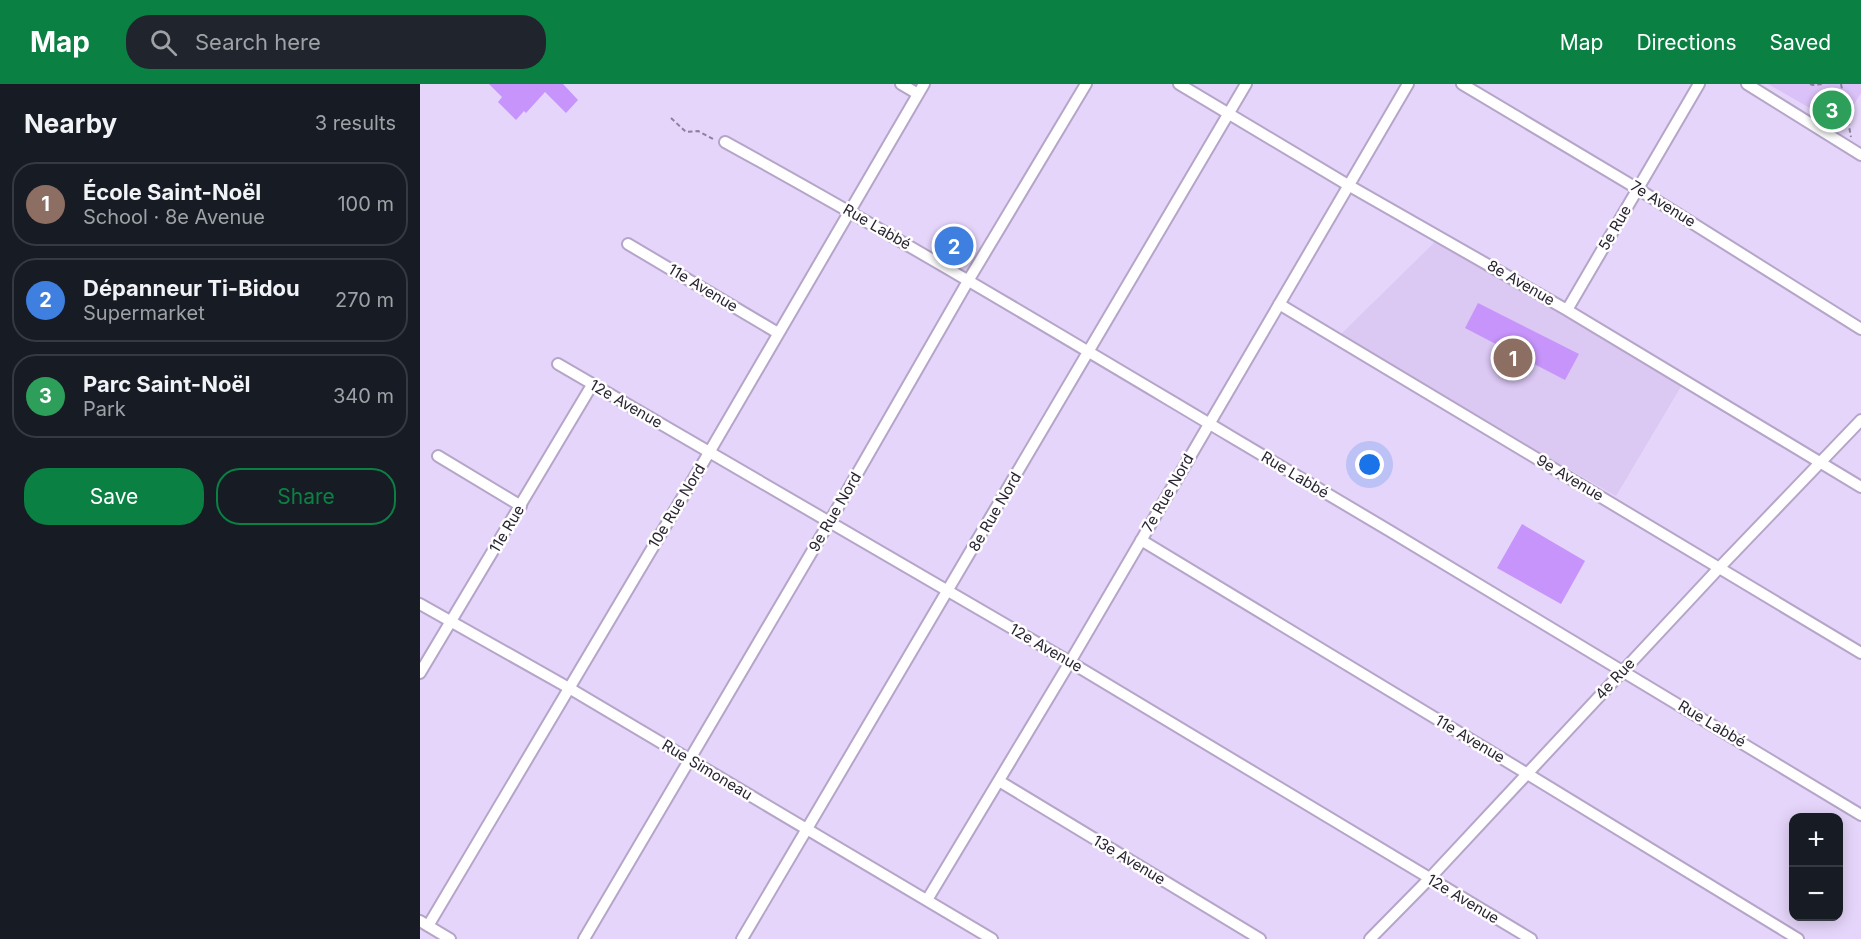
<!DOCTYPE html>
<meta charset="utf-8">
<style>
:root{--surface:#171b24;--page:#20242c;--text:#f1f3f6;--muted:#9ea1a6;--line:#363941;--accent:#0b8043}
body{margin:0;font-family:Inter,sans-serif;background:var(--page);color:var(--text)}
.controls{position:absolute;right:18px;bottom:18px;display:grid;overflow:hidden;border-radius:12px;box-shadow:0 3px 15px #0003}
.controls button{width:54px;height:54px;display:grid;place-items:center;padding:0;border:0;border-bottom:2px solid var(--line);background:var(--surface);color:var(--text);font:30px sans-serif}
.you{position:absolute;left:950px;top:381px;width:21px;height:21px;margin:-15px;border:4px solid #fff;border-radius:50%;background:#1a73e8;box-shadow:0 0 0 9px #1a73e833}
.badge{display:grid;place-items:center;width:39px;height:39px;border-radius:50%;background:var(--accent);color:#fff;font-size:20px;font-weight:700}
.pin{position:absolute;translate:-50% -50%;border:3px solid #fff;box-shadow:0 2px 6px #0006}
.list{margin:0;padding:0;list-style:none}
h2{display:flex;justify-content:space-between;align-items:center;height:78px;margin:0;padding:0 24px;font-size:26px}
h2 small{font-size:20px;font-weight:400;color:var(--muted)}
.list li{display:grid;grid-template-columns:39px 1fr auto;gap:18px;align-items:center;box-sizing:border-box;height:84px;margin:0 12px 12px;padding:0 12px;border:2px solid var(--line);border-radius:24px}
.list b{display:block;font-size:22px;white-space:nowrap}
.list p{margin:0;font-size:20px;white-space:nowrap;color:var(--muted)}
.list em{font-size:20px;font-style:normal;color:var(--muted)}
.actions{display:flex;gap:12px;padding:18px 24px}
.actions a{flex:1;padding:14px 0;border:2px solid var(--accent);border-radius:24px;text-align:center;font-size:21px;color:var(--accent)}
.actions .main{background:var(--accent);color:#fff}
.icon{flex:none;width:33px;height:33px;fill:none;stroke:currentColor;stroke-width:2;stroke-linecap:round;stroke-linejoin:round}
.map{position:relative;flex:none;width:1441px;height:855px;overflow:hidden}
header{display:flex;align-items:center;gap:36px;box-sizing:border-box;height:84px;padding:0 30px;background:var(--accent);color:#fff}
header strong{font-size:28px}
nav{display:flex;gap:33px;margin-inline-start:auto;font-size:21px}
.search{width:420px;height:54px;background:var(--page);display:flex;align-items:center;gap:15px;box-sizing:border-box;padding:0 21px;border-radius:24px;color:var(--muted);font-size:22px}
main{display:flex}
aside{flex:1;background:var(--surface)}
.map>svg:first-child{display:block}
</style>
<header>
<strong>Map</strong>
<div class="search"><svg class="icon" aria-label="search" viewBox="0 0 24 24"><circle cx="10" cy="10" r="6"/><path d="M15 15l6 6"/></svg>Search here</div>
<nav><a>Map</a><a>Directions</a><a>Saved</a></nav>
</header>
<main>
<aside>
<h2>Nearby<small>3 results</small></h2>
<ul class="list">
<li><span class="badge" style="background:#8d6e63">1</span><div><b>École Saint-Noël</b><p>School · 8e Avenue</p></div><em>100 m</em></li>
<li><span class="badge" style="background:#3f7fe0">2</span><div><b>Dépanneur Ti-Bidou</b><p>Supermarket</p></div><em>270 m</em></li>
<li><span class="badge" style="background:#2e9e5b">3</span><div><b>Parc Saint-Noël</b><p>Park</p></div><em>340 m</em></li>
</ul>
<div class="actions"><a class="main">Save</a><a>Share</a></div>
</aside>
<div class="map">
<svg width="1441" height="855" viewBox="0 0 1441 855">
<rect width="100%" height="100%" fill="#e5d5fa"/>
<path fill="#dbc8f3" d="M1023,150L1266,294L1196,412L918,253Z"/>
<path fill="#dac1f8" d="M1348,0H1441V9L1421,42Z"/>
<path fill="#c794fb" d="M69,0H143L158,16L146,29L125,8L106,29L104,27L96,36L78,18L82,13Z
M1058,219L1159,270L1145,296L1045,244Z
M1102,440L1165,477L1141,520L1077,484Z"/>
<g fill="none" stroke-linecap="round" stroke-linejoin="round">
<g stroke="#b5a5c8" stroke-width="14">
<path id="minor" d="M481,0L498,10
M759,0L928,101L1147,226L1441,403
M1042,0L1218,105L1441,245
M1327,0L1441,71
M305,58C476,152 642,252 810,352C1021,477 1231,603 1441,731
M208,160L358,249
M859,220L1441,569
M1147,226L1279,0
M138,280L650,578L1111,855
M18,372L101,422
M721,456L1106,689L1378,855
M0,520L149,604L572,855
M0,589L172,301
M579,697L840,855
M507,816L650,578L988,0
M0,837L30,855
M8,842L290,367L504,0
M164,855L410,437L548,197L666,0
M322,855L826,0
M950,855L1009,795L1300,483L1441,336"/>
</g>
<path stroke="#8d819c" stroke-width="2" stroke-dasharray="4.5 3" stroke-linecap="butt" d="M1390,0L1393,1L1404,0
M1421,0L1431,53
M251,34L266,48L278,47L295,56"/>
<use href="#minor" stroke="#fff" stroke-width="10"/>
</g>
<g text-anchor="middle" stroke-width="5" stroke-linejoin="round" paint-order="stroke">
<g font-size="15" fill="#2a2331" stroke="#fefefe">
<text transform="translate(1243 120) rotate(32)" y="5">7e Avenue</text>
<text transform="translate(457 143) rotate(30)" y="5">Rue Labbé</text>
<text transform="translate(1195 144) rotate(-60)" y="5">5e Rue</text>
<text transform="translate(1101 199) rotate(30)" y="5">8e Avenue</text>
<text transform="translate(283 204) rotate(31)" y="5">11e Avenue</text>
<text transform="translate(206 320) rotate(30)" y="5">12e Avenue</text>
<text transform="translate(875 391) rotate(31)" y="5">Rue Labbé</text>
<text transform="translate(1150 394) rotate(31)" y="5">9e Avenue</text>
<text transform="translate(748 409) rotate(-60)" y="5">7e Rue Nord</text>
<text transform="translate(257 422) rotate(-59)" y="5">10e Rue Nord</text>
<text transform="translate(415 428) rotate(-60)" y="5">9e Rue Nord</text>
<text transform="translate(575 428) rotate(-60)" y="5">8e Rue Nord</text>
<text transform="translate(87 445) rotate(-59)" y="5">11e Rue</text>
<text transform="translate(626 564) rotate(30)" y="5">12e Avenue</text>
<text transform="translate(1195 595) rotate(-47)" y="5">4e Rue</text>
<text transform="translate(1292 640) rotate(31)" y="5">Rue Labbé</text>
<text transform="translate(1050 655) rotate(31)" y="5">11e Avenue</text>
<text transform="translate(287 686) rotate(31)" y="5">Rue Simoneau</text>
<text transform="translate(709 776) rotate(31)" y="5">13e Avenue</text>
<text transform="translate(1043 815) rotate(31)" y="5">12e Avenue</text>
</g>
</g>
</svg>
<div class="controls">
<button>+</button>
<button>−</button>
</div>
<div class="you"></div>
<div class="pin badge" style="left:1093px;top:274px;background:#8d6e63">1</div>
<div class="pin badge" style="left:534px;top:162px;background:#3f7fe0">2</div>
<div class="pin badge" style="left:1412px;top:26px;background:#2e9e5b">3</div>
</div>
</main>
